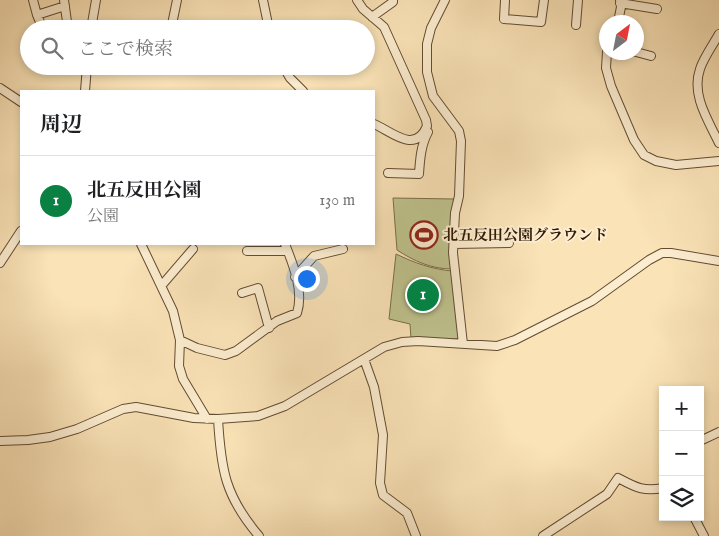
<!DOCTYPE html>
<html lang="ja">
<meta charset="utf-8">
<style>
:root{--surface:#fff;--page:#f2f2f2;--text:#202124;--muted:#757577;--line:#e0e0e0;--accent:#0b8043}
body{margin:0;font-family:"IM FELL English","Noto Serif JP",serif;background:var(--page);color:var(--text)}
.controls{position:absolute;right:15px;bottom:15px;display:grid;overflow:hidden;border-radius:0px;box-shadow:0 2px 8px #0003}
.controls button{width:45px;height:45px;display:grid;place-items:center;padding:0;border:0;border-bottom:1px solid var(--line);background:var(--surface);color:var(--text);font:25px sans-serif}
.compass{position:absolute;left:599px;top:15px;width:45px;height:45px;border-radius:50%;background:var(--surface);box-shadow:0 2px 8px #0003;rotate:32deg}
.you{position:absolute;left:306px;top:278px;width:18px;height:18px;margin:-12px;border:4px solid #fff;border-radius:50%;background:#1a73e8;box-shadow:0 0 0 8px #1a73e833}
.badge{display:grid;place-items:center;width:32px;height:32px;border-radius:50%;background:var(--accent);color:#fff;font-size:16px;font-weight:700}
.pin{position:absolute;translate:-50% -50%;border:2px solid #fff;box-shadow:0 1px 5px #0006}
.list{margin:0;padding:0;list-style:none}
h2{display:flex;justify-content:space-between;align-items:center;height:65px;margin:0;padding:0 20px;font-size:21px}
h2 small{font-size:16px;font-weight:400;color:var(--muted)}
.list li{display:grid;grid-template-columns:32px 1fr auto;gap:15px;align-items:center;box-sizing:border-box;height:90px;padding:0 20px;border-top:1px solid var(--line)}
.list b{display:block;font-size:19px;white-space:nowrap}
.list p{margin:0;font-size:16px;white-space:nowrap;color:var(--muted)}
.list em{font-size:16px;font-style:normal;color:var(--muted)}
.icon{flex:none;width:28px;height:28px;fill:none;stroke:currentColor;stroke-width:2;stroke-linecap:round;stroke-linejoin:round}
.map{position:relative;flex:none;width:719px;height:536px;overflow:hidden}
.search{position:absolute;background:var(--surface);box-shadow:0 2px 8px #0003;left:20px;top:20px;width:355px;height:55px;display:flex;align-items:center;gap:12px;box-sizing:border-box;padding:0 18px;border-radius:28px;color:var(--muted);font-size:19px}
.panel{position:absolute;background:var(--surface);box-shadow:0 2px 8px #0003;left:20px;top:90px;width:355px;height:155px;border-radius:0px}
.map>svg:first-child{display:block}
</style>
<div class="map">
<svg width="719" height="536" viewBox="0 0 719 536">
<rect width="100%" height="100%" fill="#fae3b7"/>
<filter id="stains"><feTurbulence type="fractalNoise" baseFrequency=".004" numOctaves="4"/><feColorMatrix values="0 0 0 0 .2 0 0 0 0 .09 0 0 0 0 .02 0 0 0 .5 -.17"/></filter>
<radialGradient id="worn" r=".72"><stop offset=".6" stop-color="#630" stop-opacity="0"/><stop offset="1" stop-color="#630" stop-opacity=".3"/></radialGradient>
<path fill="#bfc38e" stroke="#786e49" d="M393,198L455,199L452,269C431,269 414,261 397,250Z
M396,254C415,263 431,269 452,271L459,339H411L410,324L389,319Z"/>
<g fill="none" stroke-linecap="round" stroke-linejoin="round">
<g stroke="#624c31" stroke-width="10">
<path id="minor" d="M33,0L37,15L43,29
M64,0L68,29
M263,0L269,29
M357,0L363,9L384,27L426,120L427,126C415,155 391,131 374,124
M445,0L431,28L427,44V72L433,96L459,131L461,141L459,196L455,213L453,253L463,344
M505,0L504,19L541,22L544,0
M620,3L657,9
M37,15L65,6
M372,17L393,2V0
M618,22L621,7L620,0
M576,25L578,0
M91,29L96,0
M171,29L177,0
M719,34C713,45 704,57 700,69C691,95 708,120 719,143
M607,52L606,68L611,86L634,140L644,155L656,161L676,165L719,161
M636,52L651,56
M79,66H80
M100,66L117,68
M283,66L290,78L303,91
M0,88L21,102
M85,91L87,66
M388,173L419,174C420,159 421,145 428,132
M141,244L173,311L180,340L179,366L183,379L207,419
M454,244L509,243
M247,251H287
M0,263L21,231
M295,277L314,256L343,249
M162,285L193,249
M242,293L258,288L269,328
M180,340L197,348L225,355L236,351L277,321L297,313C304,291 293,264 285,244
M364,359L374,387L383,435L380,483L383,495L407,513L416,536
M218,419C221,470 225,496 259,536
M0,441L28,440L50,437L77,429L123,409L136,407L194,418L218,419L258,416L285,406L384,347L402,342L418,341L497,346L515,340L592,301L649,260L662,253H671L719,261
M700,441L719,432
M694,517L704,536
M543,536L607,494L618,478C635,487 643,492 663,488"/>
</g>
<use href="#minor" stroke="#fcedd0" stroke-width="8"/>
</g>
<defs>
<g id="stadium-ring" transform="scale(1.4375)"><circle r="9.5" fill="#fcedd0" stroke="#8f2418" stroke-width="1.5"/><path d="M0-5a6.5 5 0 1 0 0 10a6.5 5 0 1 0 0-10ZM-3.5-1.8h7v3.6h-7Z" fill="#8f2418"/></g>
</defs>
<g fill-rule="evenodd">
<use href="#stadium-ring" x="424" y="235"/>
</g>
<g text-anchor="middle" stroke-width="4" stroke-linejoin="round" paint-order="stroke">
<g font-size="15" font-weight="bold" fill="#301904" stroke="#fcedd0" text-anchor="start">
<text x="443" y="240">北五反田公園グラウンド</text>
</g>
</g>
<rect width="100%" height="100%" filter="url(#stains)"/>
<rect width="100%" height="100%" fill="url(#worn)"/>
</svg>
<div class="controls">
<button>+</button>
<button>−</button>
<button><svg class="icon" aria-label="layers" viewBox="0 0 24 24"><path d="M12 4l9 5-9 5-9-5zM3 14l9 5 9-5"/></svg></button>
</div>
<svg class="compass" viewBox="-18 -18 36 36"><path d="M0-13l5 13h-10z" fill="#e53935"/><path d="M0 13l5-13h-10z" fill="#757577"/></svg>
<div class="you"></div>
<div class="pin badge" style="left:423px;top:295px">1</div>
<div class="search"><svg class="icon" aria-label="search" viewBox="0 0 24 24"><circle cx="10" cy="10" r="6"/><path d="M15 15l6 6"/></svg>ここで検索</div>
<section class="panel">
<h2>周辺<small></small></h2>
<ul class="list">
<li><span class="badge">1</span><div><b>北五反田公園</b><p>公園</p></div><em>130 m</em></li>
</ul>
</section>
</div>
